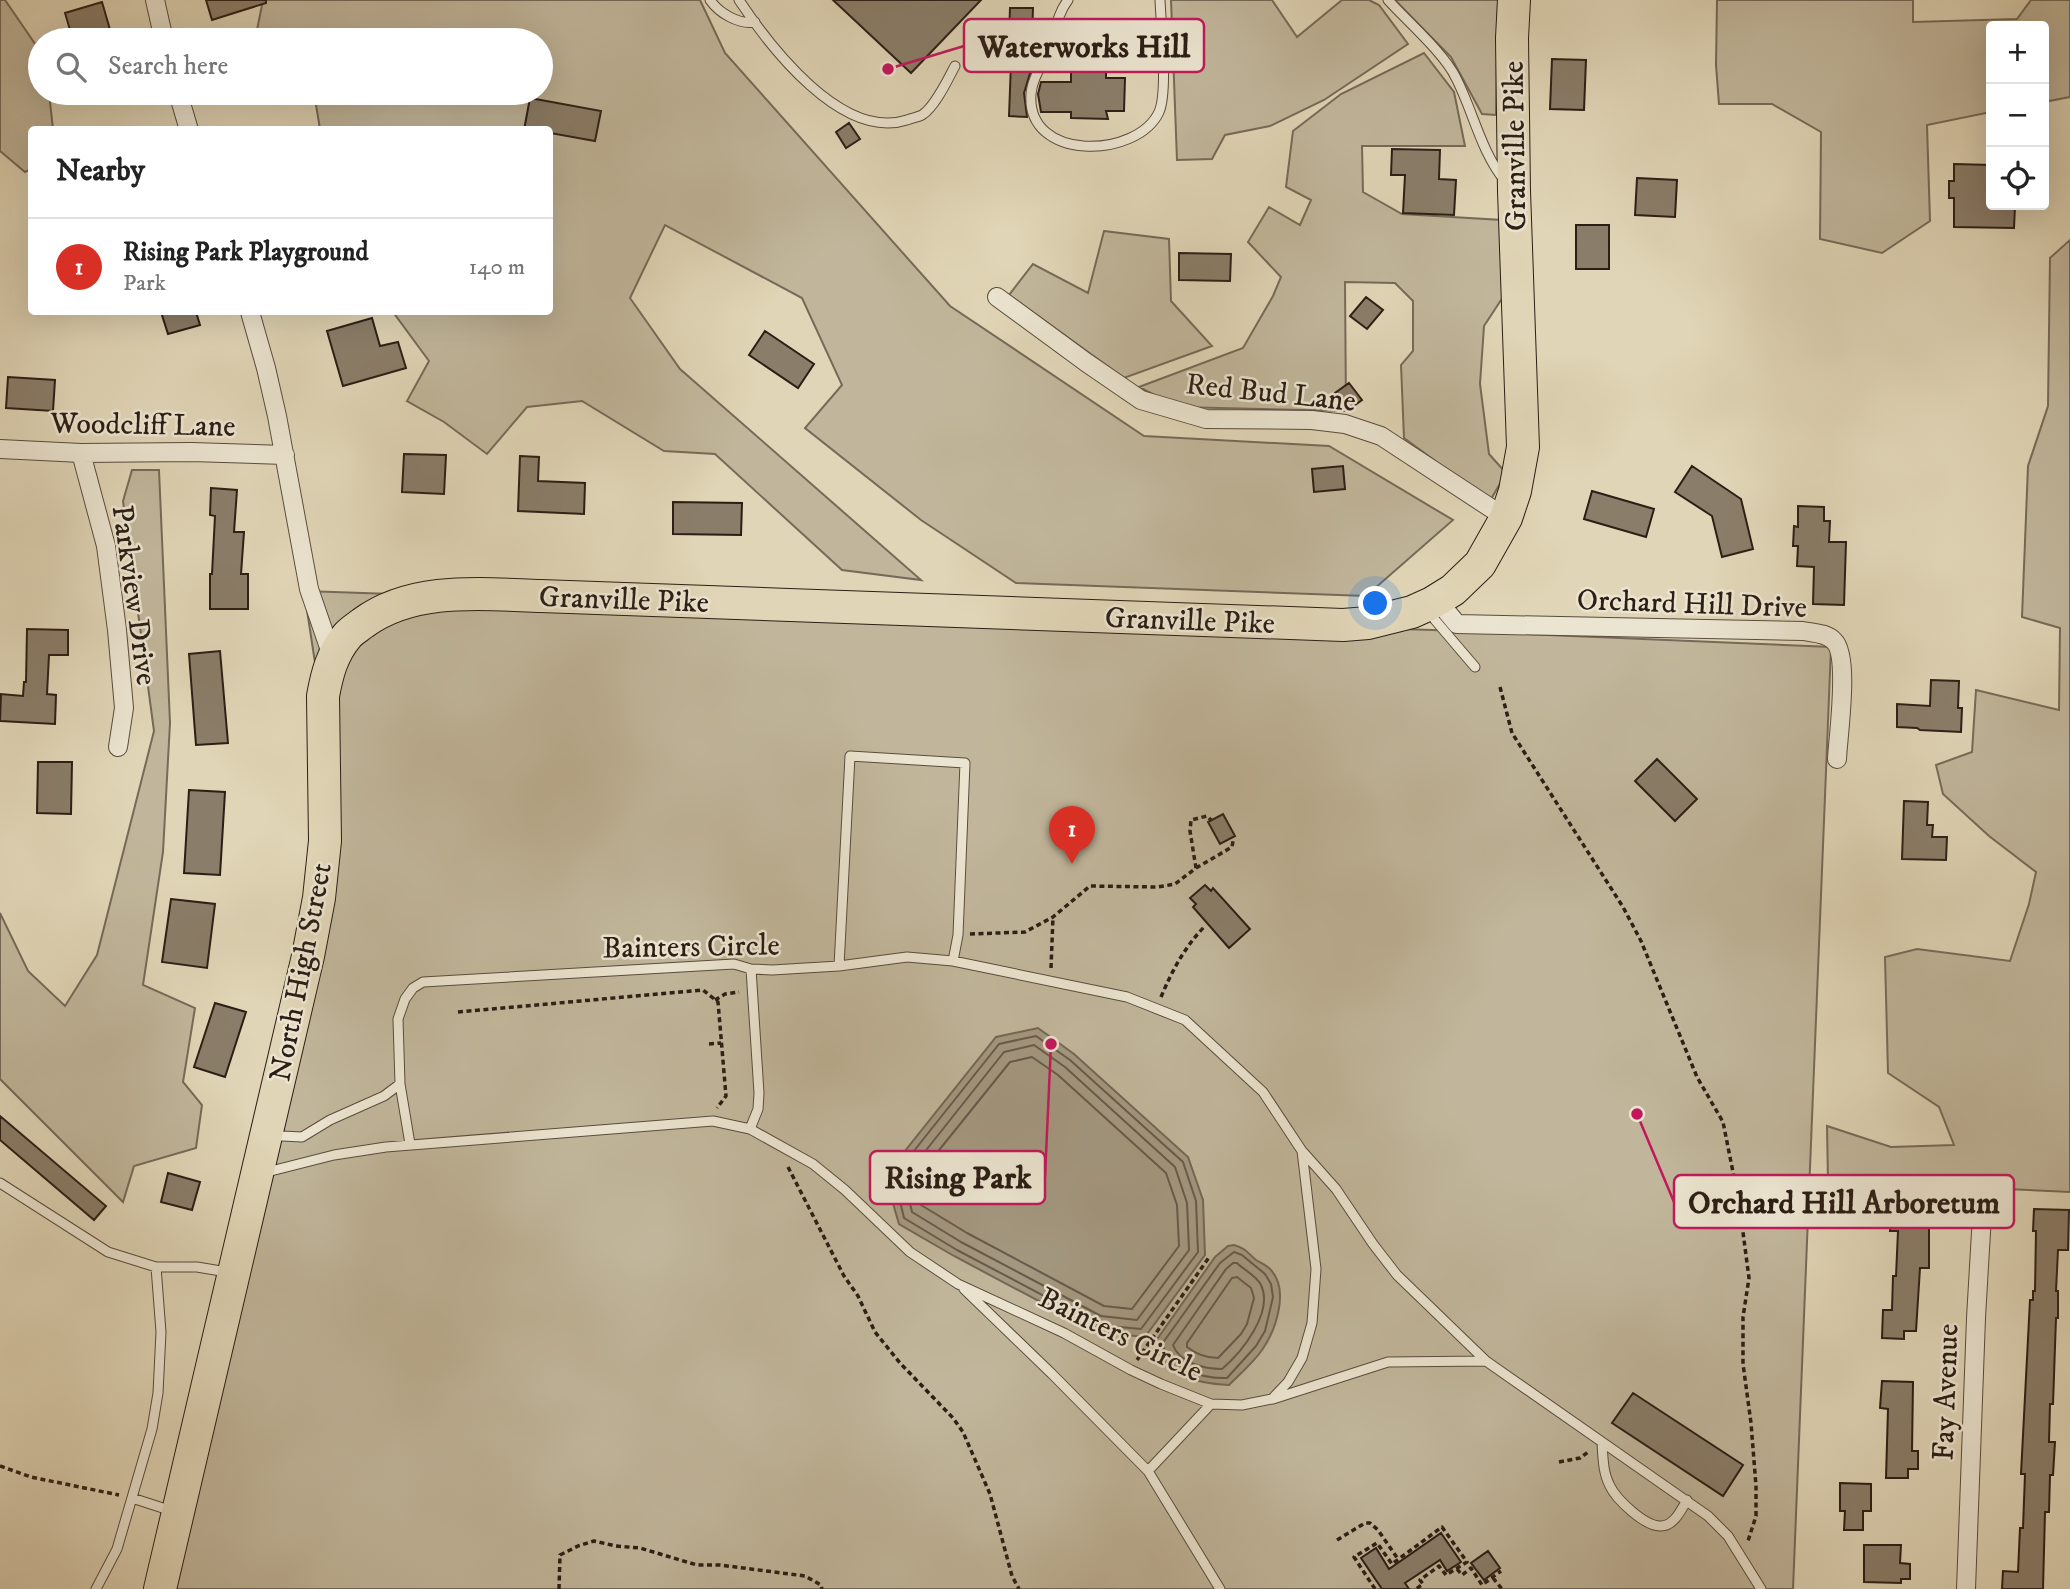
<!DOCTYPE html>
<meta charset="utf-8">
<style>
:root{--surface:#fff;--page:#f6f6f6;--text:#222;--muted:#767676;--line:#e0e0e0;--accent:#d93025}
body{margin:0;font-family:"IM FELL DW Pica",serif;background:var(--page);color:var(--text)}
.controls{position:absolute;right:21px;top:21px;display:grid;overflow:hidden;border-radius:7px;box-shadow:0 7px 28px #0002}
.controls button{width:63px;height:63px;display:grid;place-items:center;padding:0;border:0;border-bottom:2px solid var(--line);background:var(--surface);color:var(--text);font:35px sans-serif}
.you{position:absolute;left:1376px;top:604px;width:24px;height:24px;margin:-18px;border:5px solid #fff;border-radius:50%;background:#1a73e8;box-shadow:0 0 0 10px #1a73e833}
.badge{display:grid;place-items:center;width:46px;height:46px;border-radius:50%;background:var(--accent);color:#fff;font-size:23px;font-weight:700}
.pin{position:absolute;translate:-50% -58px;filter:drop-shadow(0 2px 4px #0008)}
.pin::after{content:'';position:absolute;top:37px;width:24px;height:21px;background:inherit;clip-path:polygon(0 0,100% 0,50% 100%)}
.list{margin:0;padding:0;list-style:none}
h2{display:flex;justify-content:space-between;align-items:center;height:91px;margin:0;padding:0 28px;font-size:30px}
h2 small{font-size:23px;font-weight:400;color:var(--muted)}
.list li{display:grid;grid-template-columns:46px 1fr auto;gap:21px;align-items:center;box-sizing:border-box;height:98px;padding:0 28px;border-top:2px solid var(--line)}
.list b{display:block;font-size:26px;white-space:nowrap}
.list p{margin:0;font-size:23px;white-space:nowrap;color:var(--muted)}
.list em{font-size:23px;font-style:normal;color:var(--muted)}
.icon{flex:none;width:38px;height:38px;fill:none;stroke:currentColor;stroke-width:2;stroke-linecap:round;stroke-linejoin:round}
.map{position:relative;flex:none;width:2070px;height:1589px;overflow:hidden}
.search{position:absolute;background:var(--surface);box-shadow:0 7px 28px #0002;left:28px;top:28px;width:525px;height:77px;display:flex;align-items:center;gap:18px;box-sizing:border-box;padding:0 24px;border-radius:38px;color:var(--muted);font-size:26px}
.panel{position:absolute;background:var(--surface);box-shadow:0 7px 28px #0002;left:28px;top:126px;width:525px;height:189px;border-radius:7px}
.map>svg:first-child{display:block}
</style>
<div class="map">
<svg width="2070" height="1589" viewBox="0 0 2070 1589">
<rect width="100%" height="100%" fill="#e0d5b6"/>
<filter id="stains"><feTurbulence type="fractalNoise" baseFrequency=".00286" numOctaves="4"/><feColorMatrix values="0 0 0 0 .2 0 0 0 0 .09 0 0 0 0 .02 0 0 0 .5 -.17"/></filter>
<radialGradient id="worn" r=".72"><stop offset=".6" stop-color="#630" stop-opacity="0"/><stop offset="1" stop-color="#630" stop-opacity=".3"/></radialGradient>
<path fill="#c1b69b" stroke="#766a58" stroke-width="2" d="M0,0H5L40,51V93H49L53,129L32,130L31,169L25,172L0,151Z
M263,0H700L725,53L950,306L1144,436L1329,446L1453,520L1366,596L1016,583L921,520L805,428L842,385L802,298L665,225L630,298L680,369L921,580L842,570L715,454L664,451L582,401L527,407L487,454L444,422L407,401L429,361L393,312H550V130L320,129L314,93H541V40H255Z
M1171,0H1272L1297,37L1342,0H1369L1379,5L1408,44L1324,100L1270,126L1225,135L1212,159L1177,160Z
M1395,0H1498L1496,115L1482,114L1451,57Z
M1717,0H1913V22L2017,19L2031,0H2070V97L2044,102V26H1991V112L1927,125L1930,221L1882,253L1820,239L1821,132L1772,104H1719L1716,65Z
M1424,53L1454,92L1465,146H1362L1363,192L1402,214L1502,220L1505,294L1484,326L1480,384L1489,454L1506,473L1490,501L1404,438L1401,365L1413,351V301L1395,283L1345,282L1346,411L1178,407L1139,387L1243,348L1273,296L1281,277L1248,242L1269,207L1300,225L1311,200L1286,187L1293,131L1341,94Z
M1104,231L1169,239L1171,301L1212,346L1124,378L1009,295L1033,264L1088,293Z
M2070,240V1192L1828,1181L1827,1126L1891,1147L1954,1145L1939,1107L1888,1073L1885,957L1917,949L2010,961L2029,904L2036,872L1989,836L1943,794L1936,765L1972,752L1976,690L2059,710L2060,628L2022,617L2028,466L2048,406L2050,258Z
M132,470H159L170,723L163,852L143,985L195,1008L183,1082L202,1105L196,1148L134,1166L123,1202L0,1079V913L28,971L65,1006L97,955L154,731L123,501Z
M304,591L1432,630L1831,647L1793,1589H160L308,956L324,721Z"/>
<path fill="#a3977f" stroke="#736755" stroke-width="2" d="M1038,1028L1074,1054L1188,1157L1203,1200L1205,1255L1145,1337L1097,1332L954,1256L899,1224L885,1176L996,1037Z
M1234,1245C1245,1248 1248,1253 1256,1260C1261,1263 1266,1265 1270,1269C1290,1289 1276,1330 1262,1350C1253,1363 1240,1374 1229,1385C1193,1383 1172,1377 1153,1345L1215,1257L1228,1246Z"/>
<g fill="none" stroke-linecap="round" stroke-linejoin="round">
<path stroke="#685a4a" stroke-width="2" d="M1036,1036L1070,1060L1183,1162L1196,1201L1198,1252L1141,1329L1099,1325L957,1250L904,1218L894,1176L999,1044Z
M1034,1045L1065,1067L1175,1167L1187,1203L1189,1250L1137,1320L1101,1316L961,1242L912,1212L904,1178L1004,1052Z
M1032,1057L1058,1075L1166,1173L1177,1205L1179,1246L1132,1309L1104,1306L967,1233L921,1205L915,1180L1010,1062Z
M1234,1252L1242,1255L1265,1274L1271,1284L1273,1297L1265,1331L1256,1346L1227,1378C1202,1379 1172,1369 1162,1344L1220,1263Z
M1233,1263H1237C1244,1270 1257,1276 1261,1285C1274,1312 1242,1352 1222,1369C1205,1369 1179,1363 1173,1345L1226,1269Z
M1237,1277L1251,1288L1254,1298L1247,1324L1241,1334L1218,1358C1206,1358 1196,1354 1187,1347V1343L1232,1278Z"/>
</g>
<path fill="#8a7d69" stroke="#2c1e15" stroke-width="2" d="M206,0H266V3L212,20Z
M833,0H981L911,73Z
M102,2L113,40H73L65,13Z
M1010,8H1033L1031,70L1024,93L1027,117L1009,116L1012,37H1009Z
M1071,42H1095V50H1106V78H1125L1124,111H1106L1108,119L1071,118V112H1041L1038,94L1041,82H1071Z
M1552,59L1586,60L1584,110L1550,109Z
M530,98L601,111L595,141L550,133V130H524Z
M849,123L860,139L846,148L836,132Z
M1392,149L1440,150L1439,179L1456,180L1454,215L1403,213L1405,175H1391Z
M1954,164L1991,165V205L2015,206L2014,228L1954,227V198H1949V181H1954Z
M1637,178L1677,180L1675,217L1635,215Z
M1576,225H1609V269H1576Z
M1179,253L1231,254L1230,281L1179,280Z
M1366,297L1383,310L1367,329L1350,316Z
M161,312H196L200,325L168,334Z
M372,318L380,346L398,342L406,368L343,386L327,331Z
M765,331L814,364L798,388L749,355Z
M8,377L55,380L53,411L6,408Z
M1349,383L1362,400L1348,410L1335,393Z
M404,454L446,455L444,494L402,492Z
M520,456L539,457L538,481L585,483L584,514L518,511Z
M1343,466L1345,489L1314,492L1312,469Z
M1692,466L1741,499L1753,549L1722,557L1712,516L1675,492Z
M211,488L237,490L234,532H244L241,574H248V609H210V574H212L215,516L210,515Z
M1592,491L1654,509L1646,537L1584,519Z
M673,502L742,503L741,535L673,534Z
M1798,506L1824,507V521H1830L1829,542H1846L1844,605L1813,604L1814,567L1797,566L1798,546H1793L1794,526L1798,527Z
M27,629L68,630V655H49L47,694L56,695L55,724L0,721L1,694L23,696L24,682H26Z
M220,651L228,743L196,745L189,654Z
M1931,680L1959,681L1958,708H1962L1961,732L1920,730L1917,728L1897,727V704L1930,706Z
M1657,759L1697,799L1675,821L1635,781Z
M38,762H72L71,814L37,813Z
M189,790L225,792L220,875L184,873Z
M1904,801L1928,802L1927,825H1933L1932,837H1947L1946,860L1902,859Z
M1223,814L1235,836L1220,844L1208,822Z
M1205,885L1211,891L1213,888L1250,929L1229,948L1193,907L1196,904L1190,898Z
M171,899L215,904L207,968L162,962Z
M215,1003L246,1012L225,1077L194,1067Z
M0,1116L106,1206L94,1220L0,1140Z
M168,1173L200,1182L192,1210L161,1202Z
M1881,1204L1937,1207L1936,1225L1929,1224V1268H1920L1916,1331H1904V1339L1882,1338L1883,1310H1892L1893,1276H1896L1898,1231H1890L1891,1219H1880Z
M2034,1209L2069,1210L2068,1250H2058L2056,1291H2058V1318H2056L2053,1404H2050L2049,1442H2055L2053,1475H2050L2049,1512H2045L2043,1589H2002L2003,1571L2018,1572L2020,1528H2023L2025,1474H2021L2030,1300H2033V1291H2035L2036,1231H2033Z
M1882,1381L1913,1382L1912,1451H1918V1469H1908V1478H1886L1888,1409L1880,1408Z
M1633,1393L1743,1465L1723,1496L1612,1423Z
M1840,1483L1871,1484V1511H1863V1530H1844L1845,1511H1840Z
M1441,1533L1461,1562L1447,1571L1440,1560L1405,1583L1409,1589H1382L1361,1558L1376,1548L1389,1569Z
M1864,1545H1901L1900,1563L1910,1564V1579H1901V1583L1864,1582Z
M1488,1551L1500,1568L1484,1580L1471,1563Z"/>
<g fill="none" stroke-linecap="round" stroke-linejoin="round">
<g stroke="#594c3d" stroke-width="11">
<path id="lane" d="M710,0C719,13 739,25 755,22
M739,0C770,47 842,141 907,120C912,118 918,117 922,115C935,107 948,79 955,66
M1068,0C1057,14 1055,33 1049,50C1043,64 1032,78 1031,94C1026,162 1137,159 1159,112C1168,92 1161,25 1160,0
M1388,0C1407,21 1444,53 1456,78C1473,111 1481,152 1505,181
M1428,609L1435,620L1475,667
M839,966L850,756L965,763L958,935L953,961
M750,1129L758,1109L759,1093L751,969
M273,1134L282,1136L302,1137L330,1120L384,1096L400,1084
M1303,1152L1336,1189L1373,1244L1397,1275L1486,1361L1708,1516L1728,1536L1761,1589
M263,1173L334,1155L386,1147L713,1121L750,1129L813,1164L845,1190L910,1252L958,1284L1064,1333L1131,1370L1161,1384L1211,1404L1242,1405L1272,1399L1288,1382L1302,1358L1312,1323L1316,1269L1302,1151L1263,1092L1185,1020L1127,997L953,961L907,957L839,966L772,970L751,969L734,964L423,982L413,988L405,999L398,1019L400,1084L410,1144
M0,1183L108,1252L156,1267H197L227,1272
M964,1289L1052,1374L1148,1471L1220,1589
M1273,1399L1388,1362L1486,1361
M1602,1443C1603,1458 1603,1473 1610,1486C1616,1499 1645,1527 1661,1526C1674,1526 1681,1510 1687,1500
M1148,1471L1211,1404
M132,1498L172,1511
M96,1589L117,1549L152,1429L158,1393L161,1332L156,1267"/>
</g>
<g stroke="#594c3d" stroke-width="20">
<path id="street" d="M155,0L164,40
M178,93L189,130
M997,297L1087,363L1141,400L1206,419L1312,420L1345,424L1381,436L1506,518
M250,312L266,368L277,416L309,589L333,659
M0,449L81,453L191,452L285,455
M81,453L106,546L117,630L124,708L118,747
M1437,600L1457,624L1803,631C1814,633 1827,633 1834,641C1850,656 1838,736 1837,759
M1966,1589L1976,1318L1983,1198"/>
</g>
<g stroke="#2c1e15" stroke-width="34">
<path id="highway" d="M160,1589L308,956L319,898L325,841L323,696C327,674 332,654 347,636C351,631 358,627 363,623C413,586 482,594 541,596L1343,625L1368,623L1412,612L1432,603L1453,590L1480,564L1506,518L1515,491L1523,447L1514,191L1512,38L1514,0"/>
</g>
<path stroke="#2c1e15" stroke-width="3.5" stroke-dasharray="5 3.5" stroke-linecap="butt" d="M1500,687L1512,733L1623,907L1641,941L1697,1077L1723,1122L1739,1202L1749,1278L1743,1317V1364L1751,1423L1756,1486V1516L1748,1541
M1196,868L1232,847L1233,841L1232,838
M970,934L1025,932L1053,917L1090,886L1158,887L1175,884L1196,868L1190,831L1191,820L1207,816L1211,820
M1051,968L1053,917
M1161,997C1172,971 1184,948 1204,927
M715,1000L725,994L739,992
M458,1012L703,990L718,1002L726,1096L717,1108
M709,1044L721,1043
M788,1167L844,1276L858,1296L875,1332L900,1363L953,1418L963,1432L990,1494L1012,1576L1019,1589
M1137,1360L1210,1256
M1559,1462L1580,1458L1588,1452
M0,1466L31,1477L119,1495
M1337,1540L1365,1523H1370L1378,1530L1398,1559
M1457,1569L1462,1575L1471,1568L1482,1585L1501,1571
M1493,1578L1502,1589
M559,1589L560,1555L578,1546L594,1541L616,1546L640,1548L697,1565H720L805,1576L821,1585L822,1589
M1375,1589L1354,1557L1377,1543L1392,1564L1442,1527L1467,1562L1446,1575L1439,1566L1420,1580L1423,1584L1416,1589"/>
<use href="#lane" stroke="#ebe4d0" stroke-width="9"/>
<use href="#street" stroke="#ebe4d0" stroke-width="18"/>
<use href="#highway" stroke="#e0d5b6" stroke-width="32"/>
</g>
<g text-anchor="middle" stroke-width="5" stroke-linejoin="round" paint-order="stroke">
<g font-size="30" fill="#2c1e15" stroke="#ebe4d0">
<text transform="translate(1514 146) rotate(-91)" y="10">Granville Pike</text>
<text transform="translate(1271 392) rotate(6)" y="10">Red Bud Lane</text>
<text transform="translate(143 424) rotate(1)" y="10">Woodcliff Lane</text>
<text transform="translate(135 595) rotate(82)" y="10">Parkview Drive</text>
<text transform="translate(624 599) rotate(2)" y="10">Granville Pike</text>
<text transform="translate(1692 603) rotate(2)" y="10">Orchard Hill Drive</text>
<text transform="translate(1190 620) rotate(2)" y="10">Granville Pike</text>
<text transform="translate(691 946) rotate(-1)" y="10">Bainters Circle</text>
<text transform="translate(300 972) rotate(-79)" y="10">North High Street</text>
<text transform="translate(1121 1334) rotate(26)" y="10">Bainters Circle</text>
<text transform="translate(1945 1392) rotate(-88)" y="10">Fay Avenue</text>
</g>
</g>
<path fill="none" stroke="#c2185b" stroke-width="2.5" d="M888 69L964 46M1051 1044L1045 1177M1637 1114L1674 1202"/>
<g fill="#c2185b" stroke="#ebe4d0" stroke-width="2.5">
<circle cx="888" cy="69" r="7"/>
<circle cx="1051" cy="1044" r="7"/>
<circle cx="1637" cy="1114" r="7"/>
</g>
<g fill="#ebe4d0" stroke="#c2185b" stroke-width="2.5">
<rect x="964" y="19" width="240" height="53" rx="7"/>
<rect x="870" y="1151" width="175" height="53" rx="7"/>
<rect x="1674" y="1175" width="340" height="53" rx="7"/>
</g>
<g font-size="32" text-anchor="middle" font-weight="bold" fill="#2c1e15">
<text x="1084" y="57">Waterworks Hill</text>
<text x="958" y="1188">Rising Park</text>
<text x="1844" y="1213">Orchard Hill Arboretum</text>
</g>
<rect width="100%" height="100%" filter="url(#stains)"/>
<rect width="100%" height="100%" fill="url(#worn)"/>
</svg>
<div class="controls">
<button>+</button>
<button>−</button>
<button><svg class="icon" aria-label="locate" viewBox="0 0 24 24"><circle cx="12" cy="12" r="6"/><path d="M12 2v4M12 18v4M2 12h4M18 12h4"/></svg></button>
</div>
<div class="you"></div>
<div class="pin badge" style="left:1072px;top:864px">1</div>
<div class="search"><svg class="icon" aria-label="search" viewBox="0 0 24 24"><circle cx="10" cy="10" r="6"/><path d="M15 15l6 6"/></svg>Search here</div>
<section class="panel">
<h2>Nearby<small></small></h2>
<ul class="list">
<li><span class="badge">1</span><div><b>Rising Park Playground</b><p>Park</p></div><em>140 m</em></li>
</ul>
</section>
</div>
